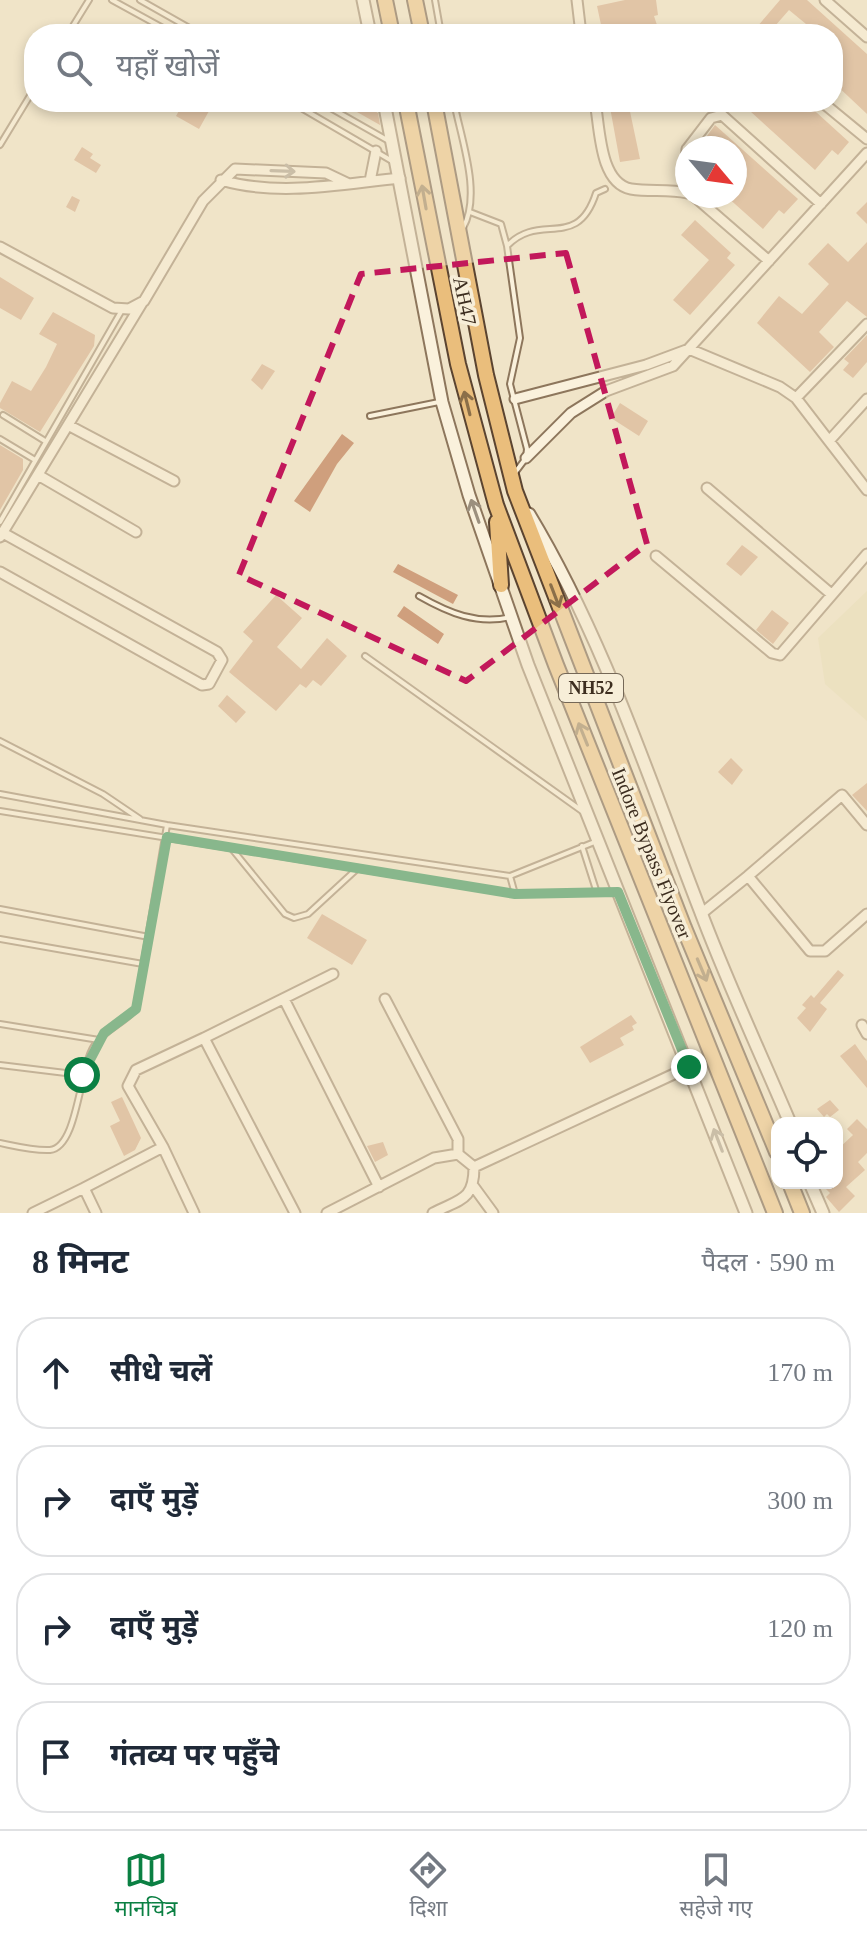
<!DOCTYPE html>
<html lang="hi">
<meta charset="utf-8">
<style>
:root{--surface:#fff;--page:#f2f2f3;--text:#1f2937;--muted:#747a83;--line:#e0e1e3;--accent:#0b8043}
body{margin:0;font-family:"Times New Roman","Noto Sans Devanagari",serif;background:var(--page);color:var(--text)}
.controls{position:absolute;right:24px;bottom:24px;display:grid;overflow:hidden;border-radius:16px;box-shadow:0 4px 12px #0003}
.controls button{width:72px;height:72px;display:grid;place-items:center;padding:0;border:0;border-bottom:2px solid var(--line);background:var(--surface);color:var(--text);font:40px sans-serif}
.compass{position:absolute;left:675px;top:136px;width:72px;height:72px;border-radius:50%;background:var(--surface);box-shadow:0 4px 12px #0003;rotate:119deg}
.stop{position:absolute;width:24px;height:24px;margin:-18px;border:6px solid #0b8043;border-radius:50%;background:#fff}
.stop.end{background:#0b8043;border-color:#fff;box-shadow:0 2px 8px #0008}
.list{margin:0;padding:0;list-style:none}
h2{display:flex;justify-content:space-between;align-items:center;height:104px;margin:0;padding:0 32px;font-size:34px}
h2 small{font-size:26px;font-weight:400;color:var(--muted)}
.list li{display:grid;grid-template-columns:52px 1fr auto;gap:24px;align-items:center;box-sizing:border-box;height:112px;margin:0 16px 16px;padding:0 16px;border:2px solid var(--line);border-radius:32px}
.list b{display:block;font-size:30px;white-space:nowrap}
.list em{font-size:26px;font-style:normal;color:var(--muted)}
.icon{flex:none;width:44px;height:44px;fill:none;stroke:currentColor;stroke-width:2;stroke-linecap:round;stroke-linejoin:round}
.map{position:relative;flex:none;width:867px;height:1213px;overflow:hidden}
.search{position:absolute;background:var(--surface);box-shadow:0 4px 12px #0003;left:24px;right:24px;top:24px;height:88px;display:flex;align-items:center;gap:20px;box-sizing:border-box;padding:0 28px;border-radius:32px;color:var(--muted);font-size:30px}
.sheet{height:616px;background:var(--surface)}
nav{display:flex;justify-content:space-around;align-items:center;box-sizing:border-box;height:112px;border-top:2px solid var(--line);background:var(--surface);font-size:22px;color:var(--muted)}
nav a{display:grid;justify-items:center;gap:4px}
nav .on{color:var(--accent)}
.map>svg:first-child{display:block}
</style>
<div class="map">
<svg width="867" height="1213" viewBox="0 0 867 1213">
<rect width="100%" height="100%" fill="#f0e4c8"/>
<path fill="#e6deb5" d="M867,591V721L825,684L818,638Z"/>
<path fill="#cf9f7d" d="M625,0H656L658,15L654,16L660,34H603L597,6Z
M780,0H807L867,54V114L833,82V34H797L806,24L789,10L768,34H751Z
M184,102H214L199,129L176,116Z
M609,102H628L640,159L620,162Z
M740,102H805L849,142L838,155L832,150L815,170Z
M362,103L378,113L380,125L357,112Z
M715,125L798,199L784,214L779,210L763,229L726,196H735V148H712L704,140Z
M82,147L93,154L90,158L101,165L96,173L74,160Z
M72,196L80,200L75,212L66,207Z
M867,202V224L856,213Z
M695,220L731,253L727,258L735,265L690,315L673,300L709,260L681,235Z
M867,242V317L847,301L819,332L834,347L810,372L757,323L779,296L802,314L829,284L808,264L828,243L848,262Z
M0,277L34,298L21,320L0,308Z
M53,312L95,335L94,346L40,432L0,408V403L12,381L31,391L46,367L57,344L39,334Z
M867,335V362L853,378L843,370L849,363L844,359Z
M262,364L275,371L262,390L251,380Z
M620,403L648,421L639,436L611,418Z
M342,434L354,443L337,464L310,512L294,501Z
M0,445L23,459V470L0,510Z
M742,545L758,557L741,576L726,564Z
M398,564L458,595L453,604L393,572Z
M276,595L302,618L277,647L301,669L327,638L347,656L321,686L313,680L306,688L300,684L276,711L229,672L253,641L243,632Z
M404,606L444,634L438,644L397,616Z
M772,610L789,623L773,644L756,630Z
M227,695L246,712L236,723L218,706Z
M731,758L743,770L732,785L718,772Z
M867,783V811L852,795Z
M322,914L367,940L352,965L307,938Z
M838,970L844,975L820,1003L827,1009L810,1032L797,1018L806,1008L802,1005L811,995L814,998Z
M631,1015L637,1023L632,1026L634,1030L620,1038L624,1045L590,1063L580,1047Z
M855,1044L867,1061V1088L840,1056Z
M122,1097L141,1138L135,1150L124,1156L110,1126L120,1121L111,1102Z
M830,1100L839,1110L830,1117L827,1114L824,1117L817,1109Z
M857,1119L867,1129V1153L858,1162L865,1170L846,1187L855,1196L839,1212L826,1197L830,1193L820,1183H837V1150L853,1135L847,1129Z
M383,1142L388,1155L375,1162L367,1146Z"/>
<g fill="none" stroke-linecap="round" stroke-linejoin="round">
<g stroke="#8d765c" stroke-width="8">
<path id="service" d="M112,0L174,34
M140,0L200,34
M435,0L441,34
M68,34L89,0
M291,102L392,161
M320,102L387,140
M454,102C461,139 482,194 463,228
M0,145L34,89
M470,212L501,224L507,246
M3,415L45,441
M370,416L439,402
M0,439L35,460
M514,474L526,458L527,449L510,384L520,338L507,246C540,211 577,252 596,193L605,189
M0,522L122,310
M419,596C449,613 477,625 511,617
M365,656L582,811
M0,741L103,794L140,819
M0,794L167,825L510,876L515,894
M0,811L515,894L615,892
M582,846L597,893
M232,849L285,914L294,918L308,914L358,868
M510,876L597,841
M0,909L149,937
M0,939L143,964
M0,1024L99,1040
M0,1065L82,1075
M0,1143C15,1146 34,1151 50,1150C78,1147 79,1069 94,1046C105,1029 123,1024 136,1009L167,825"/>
</g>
<g stroke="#8d765c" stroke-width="13">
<path id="minor" d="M577,0L581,34
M825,0L867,37
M595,102C600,127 599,183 631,189C649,192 669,189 687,193
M822,102L867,139
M688,148L711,118L722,115L821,204
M221,180C279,197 341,184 400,178
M370,181L376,151
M683,192L687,149
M694,196L769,261
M0,247L113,308L129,309L144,301L203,201L235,169L326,173L347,183
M796,398L867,324
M515,399L646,365L689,349L780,387L796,398L829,441L867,399
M68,425L174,481
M829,441L867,490
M526,458L571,413L606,391L673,366L867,153
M38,475L136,532
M707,488L830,593
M0,537L142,303
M656,556L772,653L780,655L867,554
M0,572L202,685L209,684L222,660L217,652L3,533
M867,825L842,795L748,876L810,951H825L867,914
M701,914L748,876
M284,999L379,1187
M385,999L458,1139V1154
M862,1025L867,1034
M204,1038L333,974
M163,1147L194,1213
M474,1167L689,1067
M474,1187L493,1213
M33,1213L84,1188
M96,1213L84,1188L163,1147L128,1086L136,1070L204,1038L295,1213
M327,1213L434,1158L458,1154L474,1167C474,1201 460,1199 433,1213"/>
</g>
<g stroke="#8d765c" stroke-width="15">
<path id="tertiary" d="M363,0L370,34
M384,102L442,402L469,495L528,665L746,1213
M529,514C603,637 648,776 700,910C727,982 760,1052 790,1123
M810,1183L823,1213"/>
</g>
<g stroke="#5b4430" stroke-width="18">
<path id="trunk" d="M385,0L392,34
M415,0L422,34
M406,102L458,364L496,505L556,665L775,1213
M434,102L486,375L515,491L684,928L777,1152
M497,522L501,585
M790,1183L802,1213"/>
</g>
<use href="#service" stroke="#faf1dc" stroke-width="4"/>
<use href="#minor" stroke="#faf1dc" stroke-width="9"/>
<use href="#tertiary" stroke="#faf1dc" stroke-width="11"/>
<use href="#trunk" stroke="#eabe7c" stroke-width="14"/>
</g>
<defs><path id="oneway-shaft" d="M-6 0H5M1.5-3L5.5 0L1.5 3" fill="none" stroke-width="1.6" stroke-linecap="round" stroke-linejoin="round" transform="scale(2)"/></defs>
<g stroke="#9c907e">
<use href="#oneway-shaft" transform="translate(283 171) rotate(2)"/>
<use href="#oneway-shaft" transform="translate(475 511) rotate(-109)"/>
<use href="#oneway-shaft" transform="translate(718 1140) rotate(-111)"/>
</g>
<g stroke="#8b6f49">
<use href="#oneway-shaft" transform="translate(424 197) rotate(-100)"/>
<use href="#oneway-shaft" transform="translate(467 403) rotate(-104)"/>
<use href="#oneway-shaft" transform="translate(555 596) rotate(69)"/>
<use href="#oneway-shaft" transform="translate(583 734) rotate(-112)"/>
<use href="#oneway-shaft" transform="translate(702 970) rotate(67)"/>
</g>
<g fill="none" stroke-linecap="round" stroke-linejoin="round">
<path stroke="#0b8043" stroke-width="10" d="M82,1075L104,1033L136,1009L167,837L515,894L618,892L689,1067"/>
</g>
<path d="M0 0H867V1213H0ZM566,253L647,544L466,681L239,575L361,274Z" fill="#f0e4c8" fill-opacity=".55" fill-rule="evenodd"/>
<path fill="none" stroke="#c2185b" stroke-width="6" stroke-dasharray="16 10" stroke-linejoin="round" d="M566,253L647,544L466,681L239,575L361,274Z"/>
<g text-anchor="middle" stroke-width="7" stroke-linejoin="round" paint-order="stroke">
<rect fill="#f7eed8" stroke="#756857" stroke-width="2" x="559" y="674" width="64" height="28" rx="6"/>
<g font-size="18" font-weight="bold" fill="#3d2e20">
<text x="591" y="694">NH52</text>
</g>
<g font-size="20" fill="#3d2e20" stroke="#f7eed8">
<text transform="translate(465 301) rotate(78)" y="7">AH47</text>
<text transform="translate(652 853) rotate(68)" y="7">Indore Bypass Flyover</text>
</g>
</g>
</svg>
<div class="controls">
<button><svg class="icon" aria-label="locate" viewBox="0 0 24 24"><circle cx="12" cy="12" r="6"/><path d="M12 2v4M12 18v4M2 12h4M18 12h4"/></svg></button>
</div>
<svg class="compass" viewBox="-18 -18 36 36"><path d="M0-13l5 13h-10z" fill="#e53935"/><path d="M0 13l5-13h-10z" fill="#747a83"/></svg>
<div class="stop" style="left:82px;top:1075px"></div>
<div class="stop end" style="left:689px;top:1067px"></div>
<div class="search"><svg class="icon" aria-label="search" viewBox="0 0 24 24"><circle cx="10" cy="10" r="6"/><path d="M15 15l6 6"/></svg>यहाँ खोजें</div>
</div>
<section class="sheet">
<h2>8 मिनट<small>पैदल · 590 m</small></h2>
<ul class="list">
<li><svg class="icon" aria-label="ahead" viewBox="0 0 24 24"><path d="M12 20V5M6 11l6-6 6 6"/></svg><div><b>सीधे चलें</b></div><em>170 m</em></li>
<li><svg class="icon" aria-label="right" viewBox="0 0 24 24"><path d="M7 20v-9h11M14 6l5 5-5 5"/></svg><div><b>दाएँ मुड़ें</b></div><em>300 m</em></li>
<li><svg class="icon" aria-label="right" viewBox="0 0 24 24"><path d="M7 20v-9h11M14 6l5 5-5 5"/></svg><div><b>दाएँ मुड़ें</b></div><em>120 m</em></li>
<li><svg class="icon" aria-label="arrive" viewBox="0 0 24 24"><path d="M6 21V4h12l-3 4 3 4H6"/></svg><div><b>गंतव्य पर पहुँचे</b></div></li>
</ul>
</section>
<nav>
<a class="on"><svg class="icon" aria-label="map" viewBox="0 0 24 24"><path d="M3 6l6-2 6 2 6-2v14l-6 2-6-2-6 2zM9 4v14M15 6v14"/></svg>मानचित्र</a>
<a><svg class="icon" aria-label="directions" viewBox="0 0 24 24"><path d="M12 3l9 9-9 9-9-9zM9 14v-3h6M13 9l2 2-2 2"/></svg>दिशा</a>
<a><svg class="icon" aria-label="saved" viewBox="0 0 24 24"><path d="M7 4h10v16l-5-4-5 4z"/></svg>सहेजे गए</a>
</nav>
